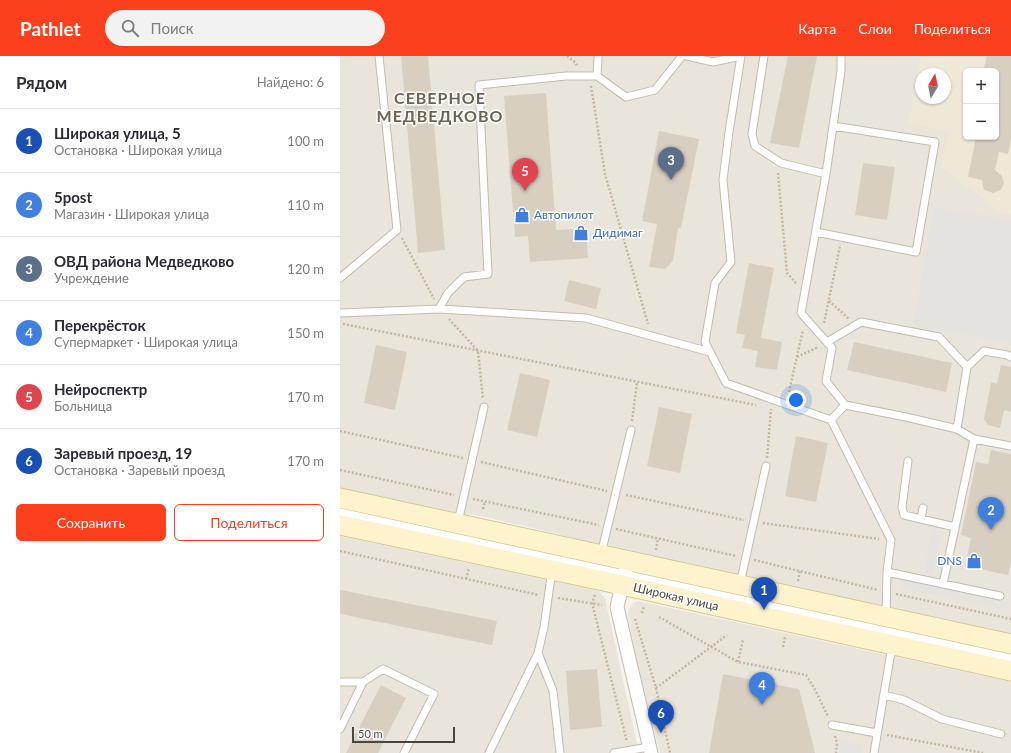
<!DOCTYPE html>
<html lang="ru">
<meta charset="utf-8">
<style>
:root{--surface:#fff;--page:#f2f2f3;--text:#2b2b33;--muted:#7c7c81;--line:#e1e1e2;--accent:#fc3f1d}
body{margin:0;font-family:Lato,sans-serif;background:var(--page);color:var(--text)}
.controls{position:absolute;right:12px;top:12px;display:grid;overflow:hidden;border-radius:6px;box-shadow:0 1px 3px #0004}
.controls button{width:36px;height:36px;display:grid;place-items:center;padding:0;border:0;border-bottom:1px solid var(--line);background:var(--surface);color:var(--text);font:20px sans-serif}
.compass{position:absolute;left:575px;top:12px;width:36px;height:36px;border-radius:50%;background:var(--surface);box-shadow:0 1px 3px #0004;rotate:10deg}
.scale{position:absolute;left:12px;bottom:10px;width:103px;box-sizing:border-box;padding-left:4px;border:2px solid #4b4439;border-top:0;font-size:11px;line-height:14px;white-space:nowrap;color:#4b4439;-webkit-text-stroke:3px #fff;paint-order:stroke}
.you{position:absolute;left:456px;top:344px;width:14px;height:14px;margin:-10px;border:3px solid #fff;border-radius:50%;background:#1a73e8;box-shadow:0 0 0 6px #1a73e833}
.badge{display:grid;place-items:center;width:26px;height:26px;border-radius:50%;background:var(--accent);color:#fff;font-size:13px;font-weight:700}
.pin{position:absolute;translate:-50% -33px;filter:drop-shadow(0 1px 2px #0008)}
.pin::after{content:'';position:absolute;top:21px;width:14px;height:12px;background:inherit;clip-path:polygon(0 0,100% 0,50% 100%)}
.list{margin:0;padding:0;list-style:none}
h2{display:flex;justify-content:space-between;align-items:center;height:52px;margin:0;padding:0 16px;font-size:17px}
h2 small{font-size:13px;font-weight:400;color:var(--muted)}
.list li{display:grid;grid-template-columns:26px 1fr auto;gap:12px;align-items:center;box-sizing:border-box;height:64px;padding:0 16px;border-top:1px solid var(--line)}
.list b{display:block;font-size:15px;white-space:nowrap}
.list p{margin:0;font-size:13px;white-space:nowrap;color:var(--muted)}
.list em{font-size:13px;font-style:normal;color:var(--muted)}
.actions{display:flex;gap:8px;padding:12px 16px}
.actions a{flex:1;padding:9px 0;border:1px solid var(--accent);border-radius:6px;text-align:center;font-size:14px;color:var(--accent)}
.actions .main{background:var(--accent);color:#fff}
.icon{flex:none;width:22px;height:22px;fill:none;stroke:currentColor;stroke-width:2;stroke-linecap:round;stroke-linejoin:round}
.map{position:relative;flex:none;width:671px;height:697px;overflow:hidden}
header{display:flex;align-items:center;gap:24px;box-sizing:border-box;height:56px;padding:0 20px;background:var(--accent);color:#fff}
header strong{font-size:19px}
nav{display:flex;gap:22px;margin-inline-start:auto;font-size:14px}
.search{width:280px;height:36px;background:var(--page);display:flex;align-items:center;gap:10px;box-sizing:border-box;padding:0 14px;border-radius:22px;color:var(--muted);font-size:15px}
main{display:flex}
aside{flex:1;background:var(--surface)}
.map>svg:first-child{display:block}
</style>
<header>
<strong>Pathlet</strong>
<div class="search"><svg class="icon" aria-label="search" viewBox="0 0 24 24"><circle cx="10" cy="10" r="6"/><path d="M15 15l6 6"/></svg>Поиск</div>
<nav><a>Карта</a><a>Слои</a><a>Поделиться</a></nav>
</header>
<main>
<aside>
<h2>Рядом<small>Найдено: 6</small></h2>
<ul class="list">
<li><span class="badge" style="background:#1a4fb4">1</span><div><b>Широкая улица, 5</b><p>Остановка · Широкая улица</p></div><em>100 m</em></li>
<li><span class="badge" style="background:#3f7fe0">2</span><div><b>5post</b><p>Магазин · Широкая улица</p></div><em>110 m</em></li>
<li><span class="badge" style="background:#5c6f8a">3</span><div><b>ОВД района Медведково</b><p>Учреждение</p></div><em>120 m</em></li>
<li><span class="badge" style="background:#3f7fe0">4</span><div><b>Перекрёсток</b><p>Супермаркет · Широкая улица</p></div><em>150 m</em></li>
<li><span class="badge" style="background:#e0444e">5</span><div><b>Нейроcпектр</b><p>Больница</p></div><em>170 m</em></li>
<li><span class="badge" style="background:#1a4fb4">6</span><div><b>Заревый проезд, 19</b><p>Остановка · Заревый проезд</p></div><em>170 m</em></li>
</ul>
<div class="actions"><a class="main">Сохранить</a><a>Поделиться</a></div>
</aside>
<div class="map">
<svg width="671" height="697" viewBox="0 0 671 697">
<rect width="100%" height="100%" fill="#f6f3ec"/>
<path fill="#eae5da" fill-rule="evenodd" d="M0,0H671V580L266,491L214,477L136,459L111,458L0,434ZM626,15H656V81H626ZM581,18H605V42H581Z
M0,480L259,535L265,542L299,697H0Z
M298,545L671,626V697H320L303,632L288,561L289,554L290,550L294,547Z"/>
<path fill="#efe8d6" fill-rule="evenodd" d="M581,0H671V159L661,157L602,112L608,76L569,67ZM626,15H656V81H626ZM581,18H605V42H581Z"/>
<path fill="#e5e3e0" d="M594,151L671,164V287L573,270Z
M592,473L601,474L593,518L584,517Z
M564,523L669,546L667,554L562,532Z
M501,685L523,688L521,697H500Z"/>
<path fill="#d8cfc1" d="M61,0H88L105,194L78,197Z
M448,0H477L459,92L430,87Z
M647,0H671V83L668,98L659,96L655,114L662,120L664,127L661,134L653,137L645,134L643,131L642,124L628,121L636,81H656V15H643Z
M206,37L216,174L246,172L248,202L190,206L188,180L175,181L164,40Z
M319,75L359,83L341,172H338L333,205L325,213L309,211L317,168L302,165Z
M523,107L555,111L547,164L515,159Z
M409,207L434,212L421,282L442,286L437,314L415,311L418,295L402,292L405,279L396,277Z
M229,224L261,232L256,253L224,245Z
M514,286L612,307L606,336L507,314Z
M36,289L67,296L55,354L24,347Z
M661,309L671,311V356L664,354L660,372L648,369L644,363L651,326L657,328Z
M180,317L210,324L197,381L167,374Z
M319,351L352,358L340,417L307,410Z
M456,380L488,387L476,446L445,440Z
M651,394L671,398V505L668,519L625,510L631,482L621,479L636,406L648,408Z
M0,534L157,565L152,589L0,558Z
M257,613L262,671L230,674L226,615Z
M383,618L459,633L475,697H369Z
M41,629L66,642L38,697H6Z"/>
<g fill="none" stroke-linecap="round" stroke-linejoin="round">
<g stroke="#c2bbae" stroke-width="9">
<path id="service" d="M347,0L373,6L401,0L389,76L383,124L391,206L375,227L365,286L386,327L491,364L551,484L547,516L546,560
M424,0L412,78L415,90L441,107L486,118L501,15V0
M257,20L258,0
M486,118L461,257L492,292L486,325L505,349L491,364
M476,176L576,196L595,86L493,70
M0,222L57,174L39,0
M99,253L246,262L370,296
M0,257L99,253L108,237L124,221L148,218L139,29L226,20H257L286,41L315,34L342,0
M487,286L521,266L599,281L627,311
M671,301L667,299L644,295L627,311L617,373L634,383L671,390
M505,349L566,361L617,373
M568,405L562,451L564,459L615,471
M0,456L671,602
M581,463L583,452
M118,466L144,351
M261,498L291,374
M547,516L660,540
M400,528L426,410
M603,528L634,383
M198,597L213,635L220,697
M0,626H23L43,613L94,638L64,697
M544,639L564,644L602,663L661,678
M492,669L537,677
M0,673L23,626
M149,697L198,597L204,571L212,514
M274,697L309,691
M534,697L552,590"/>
</g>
<g stroke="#c2bbae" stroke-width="15">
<path id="minor" d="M288,504L277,551L311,697"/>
</g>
<g stroke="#d6c79b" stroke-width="21">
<path id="secondary" d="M0,442L671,588
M0,469L259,524L671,615"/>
</g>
<path stroke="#c4b79f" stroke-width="2.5" stroke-dasharray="2 2" stroke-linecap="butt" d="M227,0L236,7L237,10
M251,30L265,118L308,268
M438,117L447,217L457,228
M62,182L94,243
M489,245L509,263
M109,263L138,295L143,343
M484,267L500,190
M3,268L416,349
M457,301L478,291
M448,340L463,274
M292,365L297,326
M0,375L123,402
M427,402L431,353
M141,406L267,435
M0,414L114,439
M286,439L404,464
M133,443L259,469
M143,453L145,445
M423,467L539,483
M276,473L396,500
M316,494L318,482
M0,495L199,539
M414,504L538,534
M126,523L129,512
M458,525L460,514
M556,538L671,563
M255,539L252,547L287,686
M218,542L262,549
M302,557L304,550
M319,561L398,606L466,619L473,630L488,660
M295,563L316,632L330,697
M443,591L445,581
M398,606L403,583
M316,632L387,579
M547,679L643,697
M495,680L497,688L496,697"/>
<use href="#service" stroke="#fff" stroke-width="7"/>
<use href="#minor" stroke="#fff" stroke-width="13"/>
<use href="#secondary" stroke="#fff3cd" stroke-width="19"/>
</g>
<defs>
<g id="shop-bare" transform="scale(1.2)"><path d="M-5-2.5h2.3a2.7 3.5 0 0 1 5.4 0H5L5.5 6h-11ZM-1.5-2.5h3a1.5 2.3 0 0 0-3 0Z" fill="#3f7fe0" stroke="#fff" stroke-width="2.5" paint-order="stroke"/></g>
</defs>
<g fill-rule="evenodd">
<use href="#shop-bare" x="182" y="159"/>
<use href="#shop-bare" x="241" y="177"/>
<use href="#shop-bare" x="634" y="505"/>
</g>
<g text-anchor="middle" stroke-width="3" stroke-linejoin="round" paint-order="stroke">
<g font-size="12" fill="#366cbe" stroke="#fff" text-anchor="start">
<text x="194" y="163">Автопилот</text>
<text x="253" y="181">Дидимаг</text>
<text x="622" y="509" text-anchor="end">DNS</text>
</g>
<g font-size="12" fill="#4b4439" stroke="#fff">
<text transform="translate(336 541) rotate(13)" y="4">Широкая улица</text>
</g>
<g font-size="16" font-weight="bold" letter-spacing="1" fill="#6e6250" stroke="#fff">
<text x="100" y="48">СЕВЕРНОЕ<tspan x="100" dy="18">МЕДВЕДКОВО</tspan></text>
</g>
</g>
</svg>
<div class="controls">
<button>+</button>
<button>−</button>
</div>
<svg class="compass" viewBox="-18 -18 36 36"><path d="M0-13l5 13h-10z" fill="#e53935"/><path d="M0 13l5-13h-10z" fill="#7c7c81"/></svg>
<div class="scale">50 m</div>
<div class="you"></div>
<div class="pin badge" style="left:424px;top:554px;background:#1a4fb4">1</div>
<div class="pin badge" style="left:651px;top:474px;background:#3f7fe0">2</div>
<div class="pin badge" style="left:331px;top:124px;background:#5c6f8a">3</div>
<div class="pin badge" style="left:422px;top:649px;background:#3f7fe0">4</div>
<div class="pin badge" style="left:185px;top:135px;background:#e0444e">5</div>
<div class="pin badge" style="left:321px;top:677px;background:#1a4fb4">6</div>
</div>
</main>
